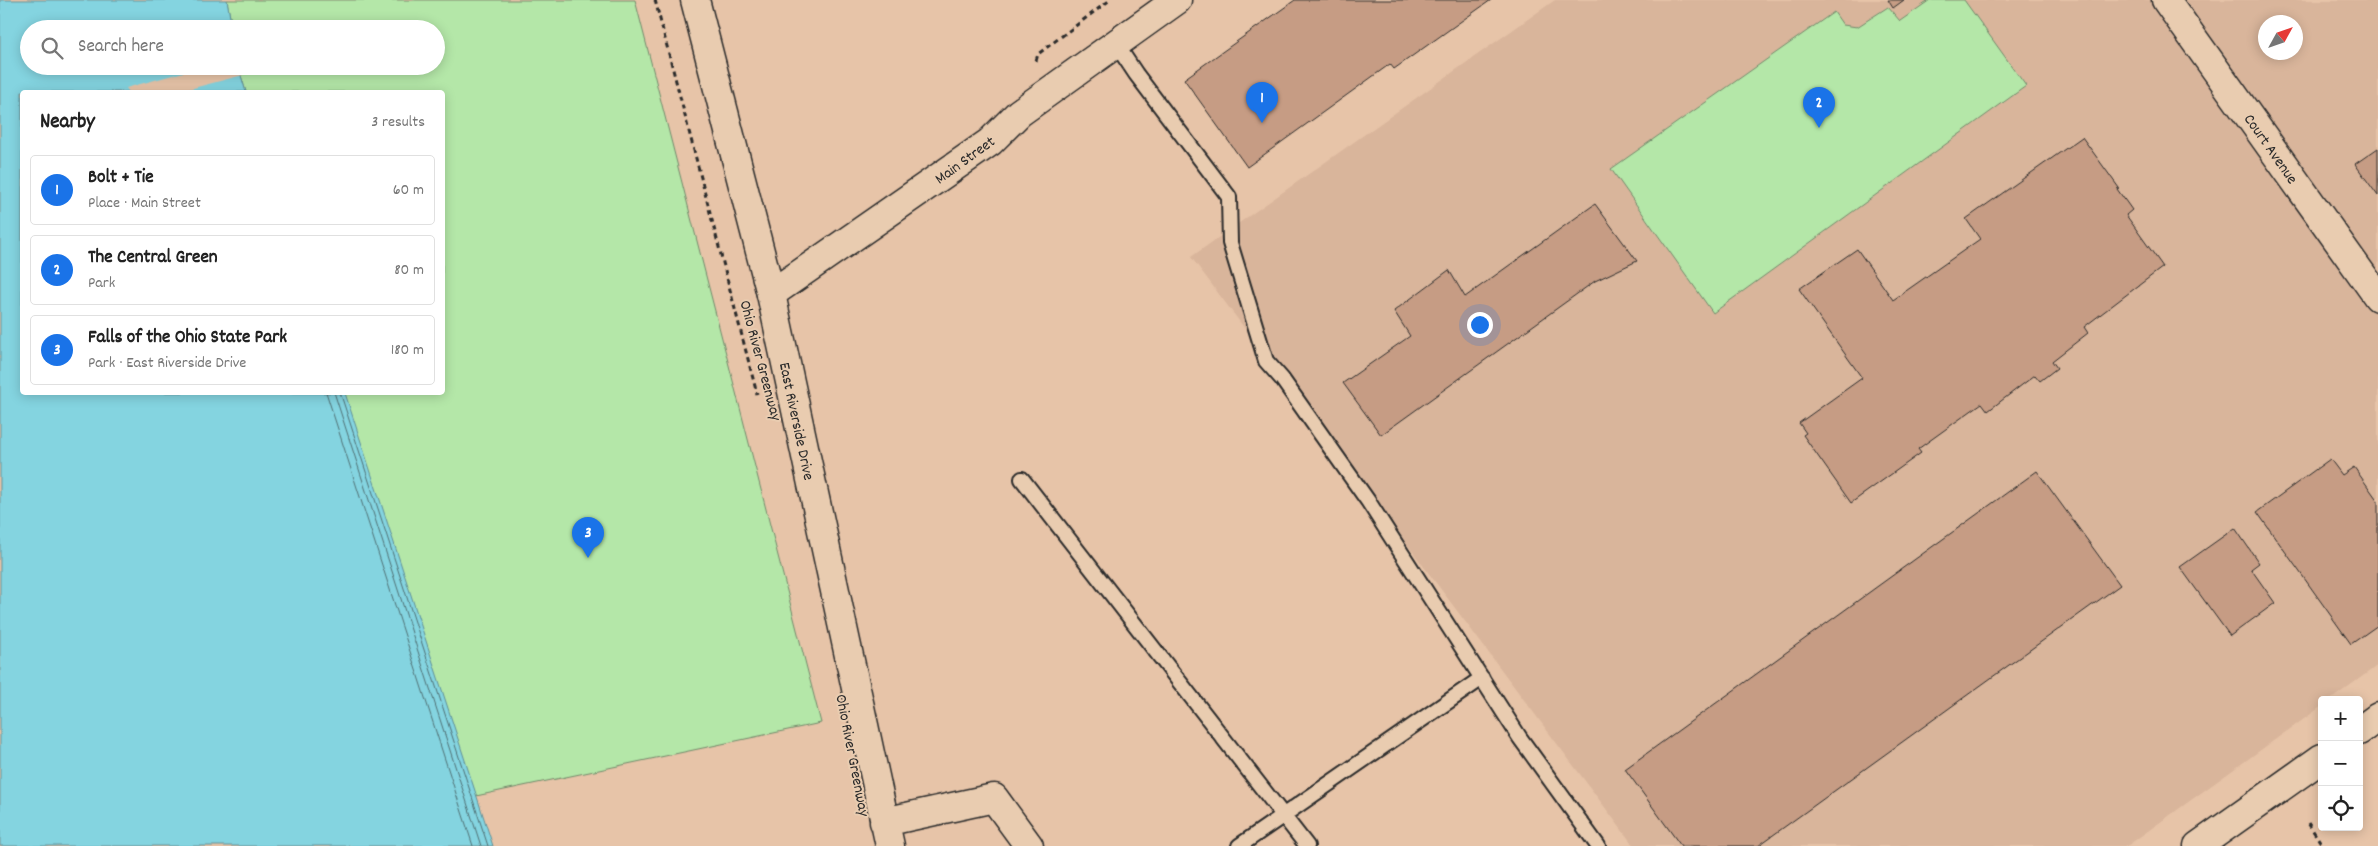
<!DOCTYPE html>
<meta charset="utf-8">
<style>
:root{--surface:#fff;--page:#f6f6f6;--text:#222;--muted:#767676;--line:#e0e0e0;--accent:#1a73e8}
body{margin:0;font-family:Dekko,sans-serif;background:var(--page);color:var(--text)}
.controls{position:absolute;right:15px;bottom:15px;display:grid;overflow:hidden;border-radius:5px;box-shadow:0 2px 12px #0003}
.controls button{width:45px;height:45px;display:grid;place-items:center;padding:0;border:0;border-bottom:1px solid var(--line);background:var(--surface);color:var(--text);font:25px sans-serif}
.compass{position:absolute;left:2258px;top:15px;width:45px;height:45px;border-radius:50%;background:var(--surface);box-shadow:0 2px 12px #0003;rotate:50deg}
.you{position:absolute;left:1479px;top:324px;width:18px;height:18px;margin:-12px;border:4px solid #fff;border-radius:50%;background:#1a73e8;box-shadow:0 0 0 8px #1a73e833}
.badge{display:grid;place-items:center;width:32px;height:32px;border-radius:50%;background:var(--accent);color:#fff;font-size:16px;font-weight:700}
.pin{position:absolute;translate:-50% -41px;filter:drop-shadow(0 1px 2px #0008)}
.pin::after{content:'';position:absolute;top:26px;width:18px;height:15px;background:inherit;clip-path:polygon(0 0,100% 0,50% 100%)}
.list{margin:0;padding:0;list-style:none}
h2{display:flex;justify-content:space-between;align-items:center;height:65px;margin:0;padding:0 20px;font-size:21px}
h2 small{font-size:16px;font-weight:400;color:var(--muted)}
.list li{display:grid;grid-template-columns:32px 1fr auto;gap:15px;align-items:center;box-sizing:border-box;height:70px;margin:0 10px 10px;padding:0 10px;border:1px solid var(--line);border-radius:5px}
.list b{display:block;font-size:19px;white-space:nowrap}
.list p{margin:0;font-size:16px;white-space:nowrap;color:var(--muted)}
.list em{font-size:16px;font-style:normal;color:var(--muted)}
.icon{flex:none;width:28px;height:28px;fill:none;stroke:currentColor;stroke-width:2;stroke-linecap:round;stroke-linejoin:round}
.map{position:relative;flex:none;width:2378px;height:846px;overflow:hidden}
.search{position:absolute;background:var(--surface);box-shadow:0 2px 12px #0003;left:20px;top:20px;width:425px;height:55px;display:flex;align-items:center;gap:12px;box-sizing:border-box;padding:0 18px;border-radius:28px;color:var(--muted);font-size:19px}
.panel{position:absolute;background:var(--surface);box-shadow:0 2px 12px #0003;left:20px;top:90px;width:425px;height:305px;border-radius:5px}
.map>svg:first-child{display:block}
</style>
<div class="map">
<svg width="2378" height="846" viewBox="0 0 2378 846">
<rect width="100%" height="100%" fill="#e7c4a8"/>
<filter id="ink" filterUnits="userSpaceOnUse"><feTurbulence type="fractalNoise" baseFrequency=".02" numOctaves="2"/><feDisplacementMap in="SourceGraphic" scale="10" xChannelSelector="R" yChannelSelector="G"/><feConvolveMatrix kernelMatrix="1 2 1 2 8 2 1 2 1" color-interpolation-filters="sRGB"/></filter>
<g filter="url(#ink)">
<path fill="#d9b59b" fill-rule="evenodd" d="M1555,0H2378V665L2330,700H2322V706L2127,846H1634L1191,257ZM2266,22H2296V52H2266Z"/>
<path fill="#b4e7a8" stroke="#70896a" d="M227,0H635L821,723L476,796L344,393L442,392V92H246L238,66H436V29H232Z
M1930,0H1964L2026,86L1713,313L1611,169L1834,12L1843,25L1857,27L1888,7L1900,21Z"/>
<path fill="#84d4e0" stroke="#609098" d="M0,0H227L232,29H29V66H238L246,92H22V392L345,393L493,846H0Z"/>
<path fill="#e7c4a8" d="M205,66H241L243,75L178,92H129L126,88Z"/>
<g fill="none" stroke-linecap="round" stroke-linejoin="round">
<path stroke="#4f6f73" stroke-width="1" d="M326,392L473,846
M334,392L481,846
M340,392L488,846"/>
</g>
<path fill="#c69c84" stroke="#2b2b2b" d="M1295,0H1491L1394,69L1390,64L1247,167L1184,79Z
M1888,0H1904L1893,8Z
M2082,137L2119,188L2117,189L2132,210L2126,215L2163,267L2084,327L2088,333L2052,361L2057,368L2040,381L2035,375L1988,411L1982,403L1918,449L1921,453L1851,503L1803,435L1806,433L1799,423L1862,378L1799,289L1857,249L1893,300L1980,239L1966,219Z
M2378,148V196L2355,164Z
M1595,204L1637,261L1595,281L1381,435L1343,383L1410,336L1394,311L1449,270L1465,297Z
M2330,459L2342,475L2354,467L2378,501V625L2351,644L2257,512Z
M2037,471L2120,585L1758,846H1681L1625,769Z
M2235,528L2259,563L2251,569L2275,603L2230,636L2180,567Z"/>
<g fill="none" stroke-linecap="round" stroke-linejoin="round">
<g stroke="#2b2b2b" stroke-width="18">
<path id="lane" d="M1116,44L1136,74L1229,197L1230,243L1266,361L1282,379L1368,501L1520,738L1598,846
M1022,479L1307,846
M1239,846L1482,678"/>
</g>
<g stroke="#2b2b2b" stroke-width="31">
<path id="street" d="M771,294L990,142L1019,113L1177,0"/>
</g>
<g stroke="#2b2b2b" stroke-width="31">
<path id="secondary" d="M695,0L771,294L890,846
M2166,0L2378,297
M2359,731L2378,717
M884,822L994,798L1029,846
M2198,846L2322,758"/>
</g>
<path stroke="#2b2b2b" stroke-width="3" stroke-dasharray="5 4" stroke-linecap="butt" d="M655,0L757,394
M1036,61L1038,54L1110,0
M2308,823L2323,846"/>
<use href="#lane" stroke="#e9ccb0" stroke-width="14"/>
<use href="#street" stroke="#e9ccb0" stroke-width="28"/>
<use href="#secondary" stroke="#e9ccb0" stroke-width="28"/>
</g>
</g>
<g text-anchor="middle" stroke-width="4" stroke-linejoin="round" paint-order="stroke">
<g font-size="16" fill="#2b2b2b" stroke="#e9ccb0">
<text transform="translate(2272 148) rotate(55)" y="6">Court Avenue</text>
<text transform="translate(964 159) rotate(-36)" y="6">Main Street</text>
<text transform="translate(762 360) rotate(75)" y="6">Ohio River Greenway</text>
<text transform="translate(798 421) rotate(78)" y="6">East Riverside Drive</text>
<text transform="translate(854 755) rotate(79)" y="6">Ohio River Greenway</text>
</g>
</g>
</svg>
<div class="controls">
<button>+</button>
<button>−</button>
<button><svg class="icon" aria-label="locate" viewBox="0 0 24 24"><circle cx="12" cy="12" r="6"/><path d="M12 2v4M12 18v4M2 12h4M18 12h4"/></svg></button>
</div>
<svg class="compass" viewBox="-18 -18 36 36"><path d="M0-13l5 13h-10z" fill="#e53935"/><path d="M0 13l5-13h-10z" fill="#767676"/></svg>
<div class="you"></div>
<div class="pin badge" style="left:1262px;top:123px">1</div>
<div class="pin badge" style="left:1819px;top:128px">2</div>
<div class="pin badge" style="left:588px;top:558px">3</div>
<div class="search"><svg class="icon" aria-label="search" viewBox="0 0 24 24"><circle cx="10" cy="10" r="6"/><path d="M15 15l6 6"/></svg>Search here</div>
<section class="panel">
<h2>Nearby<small>3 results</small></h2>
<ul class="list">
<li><span class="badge">1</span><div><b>Bolt + Tie</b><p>Place · Main Street</p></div><em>60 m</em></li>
<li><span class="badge">2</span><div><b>The Central Green</b><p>Park</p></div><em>80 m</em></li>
<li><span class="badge">3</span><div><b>Falls of the Ohio State Park</b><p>Park · East Riverside Drive</p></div><em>180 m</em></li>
</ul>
</section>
</div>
